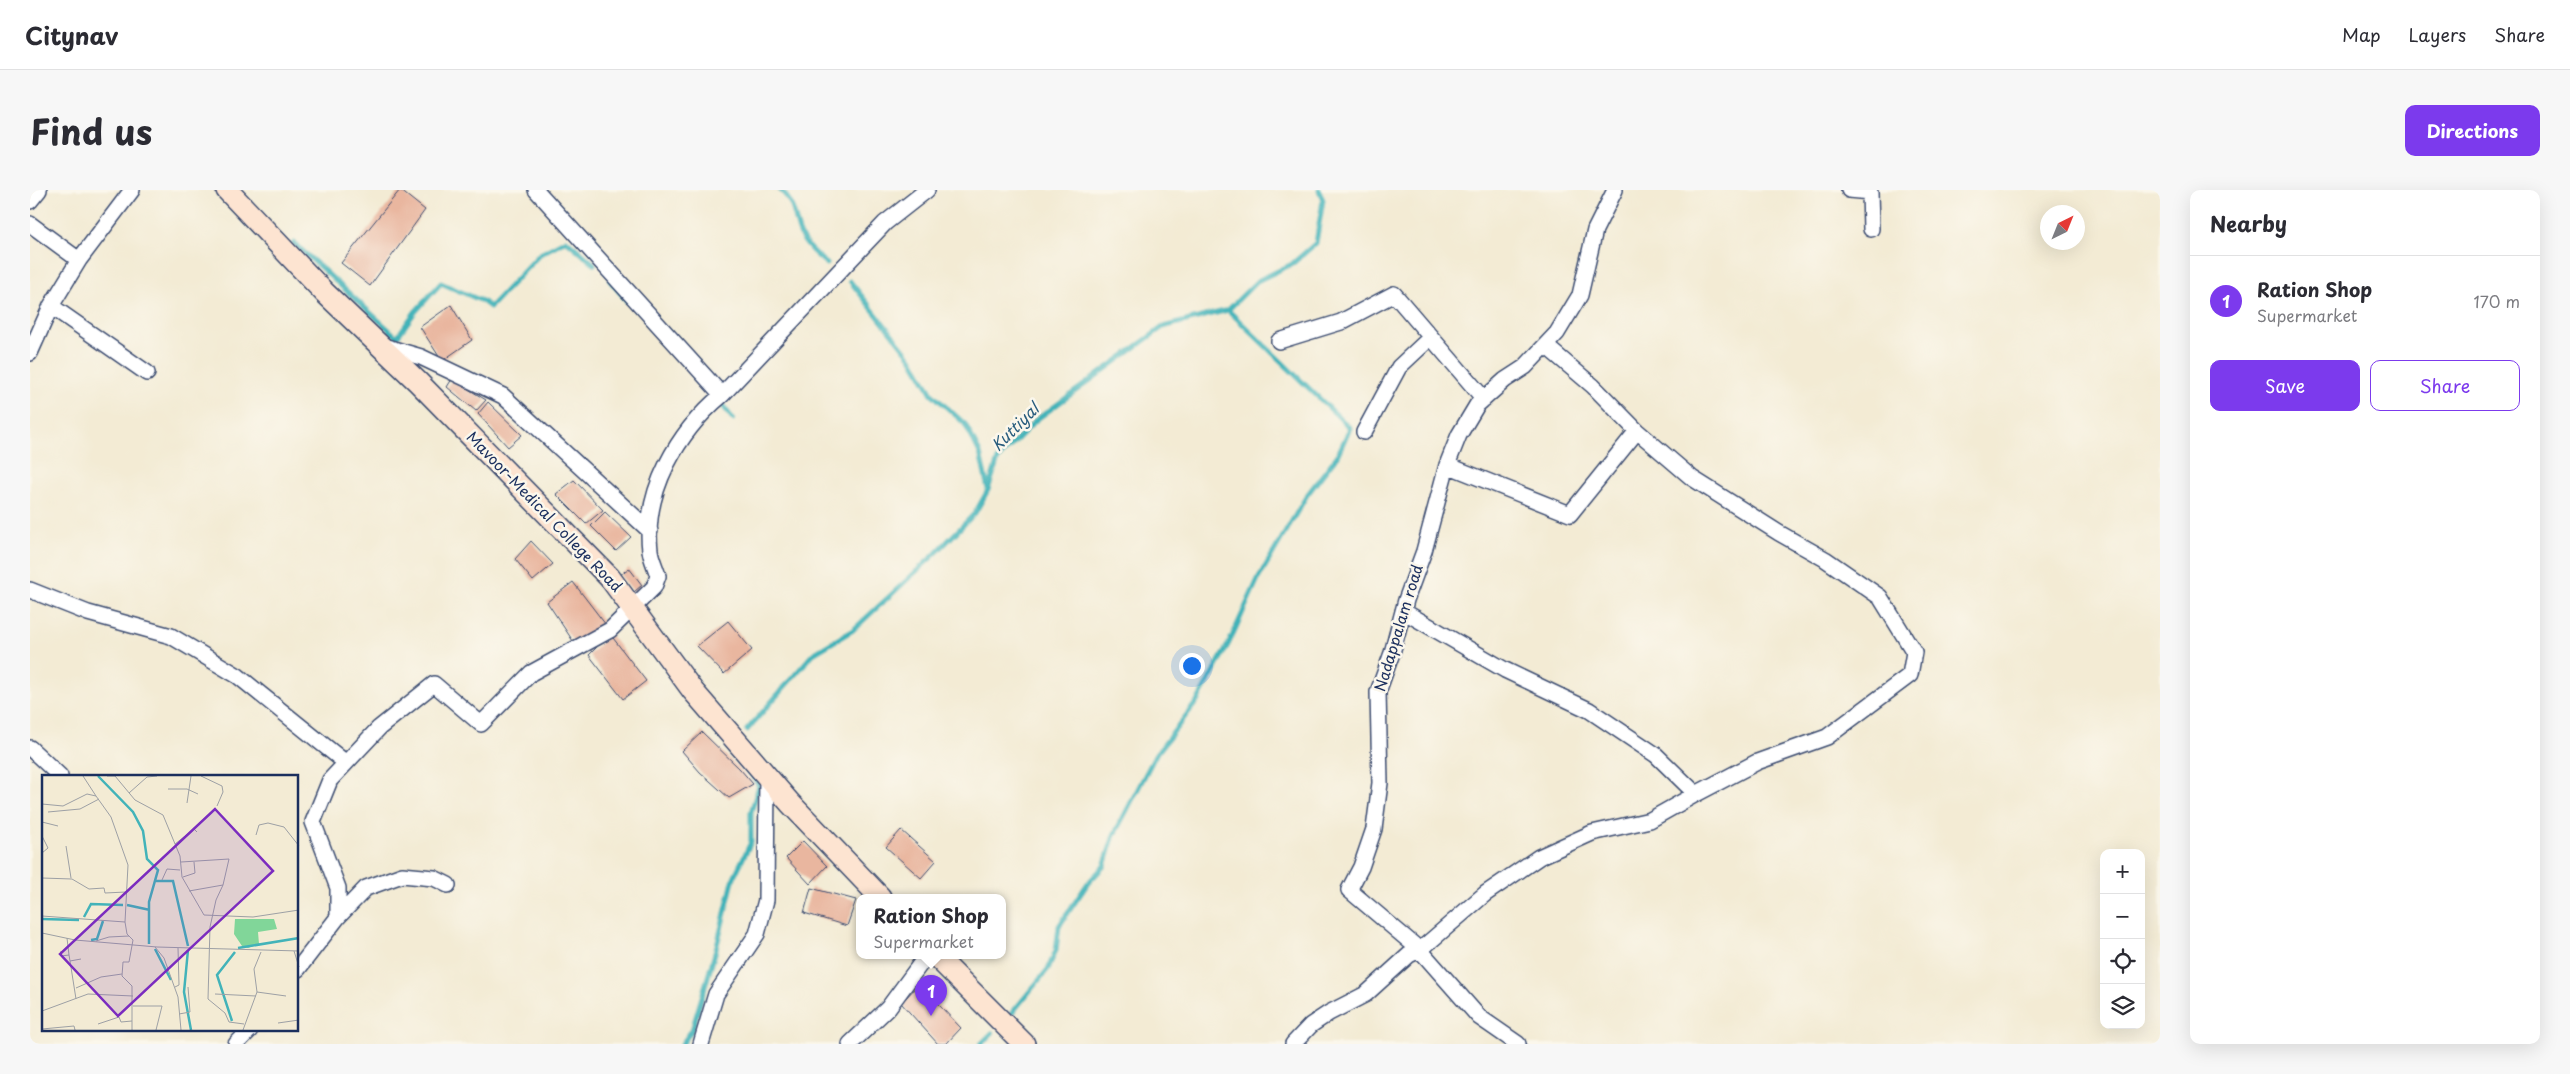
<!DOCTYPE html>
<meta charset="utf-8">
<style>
:root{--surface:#fff;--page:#f7f7f7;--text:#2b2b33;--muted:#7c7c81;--line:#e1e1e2;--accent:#7c3aed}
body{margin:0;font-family:"Playpen Sans",sans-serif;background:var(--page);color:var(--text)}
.controls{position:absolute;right:15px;bottom:15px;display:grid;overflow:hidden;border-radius:10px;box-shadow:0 5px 20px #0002}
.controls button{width:45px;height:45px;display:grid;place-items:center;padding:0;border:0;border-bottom:1px solid var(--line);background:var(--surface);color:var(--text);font:25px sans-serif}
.compass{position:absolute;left:2010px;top:15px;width:45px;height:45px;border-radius:50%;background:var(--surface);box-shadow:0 5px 20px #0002;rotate:43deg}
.you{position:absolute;left:1161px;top:475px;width:18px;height:18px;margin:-12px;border:4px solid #fff;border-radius:50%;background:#1a73e8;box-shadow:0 0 0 8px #1a73e833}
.badge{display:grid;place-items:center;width:32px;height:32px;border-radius:50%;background:var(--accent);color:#fff;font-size:16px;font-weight:700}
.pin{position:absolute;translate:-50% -41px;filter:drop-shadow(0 1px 2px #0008)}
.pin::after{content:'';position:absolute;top:26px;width:18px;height:15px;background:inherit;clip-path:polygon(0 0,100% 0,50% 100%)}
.popup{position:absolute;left:826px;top:704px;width:150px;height:65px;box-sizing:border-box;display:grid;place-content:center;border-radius:10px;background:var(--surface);filter:drop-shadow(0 1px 4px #0005);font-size:16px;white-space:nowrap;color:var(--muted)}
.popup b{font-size:19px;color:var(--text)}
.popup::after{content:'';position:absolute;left:50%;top:100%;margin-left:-10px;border:10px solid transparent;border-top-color:var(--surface)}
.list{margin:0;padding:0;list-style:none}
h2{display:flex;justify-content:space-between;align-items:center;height:65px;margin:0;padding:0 20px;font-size:21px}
h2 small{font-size:16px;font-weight:400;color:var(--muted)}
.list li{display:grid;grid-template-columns:32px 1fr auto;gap:15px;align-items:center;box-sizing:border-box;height:90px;padding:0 20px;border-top:1px solid var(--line)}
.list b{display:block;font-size:19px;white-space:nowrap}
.list p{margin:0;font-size:16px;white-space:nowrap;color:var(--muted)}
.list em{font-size:16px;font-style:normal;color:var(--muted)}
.actions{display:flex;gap:10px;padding:15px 20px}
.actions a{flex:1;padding:11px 0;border:1px solid var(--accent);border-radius:10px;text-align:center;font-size:18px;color:var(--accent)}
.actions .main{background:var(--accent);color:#fff}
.icon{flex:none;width:28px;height:28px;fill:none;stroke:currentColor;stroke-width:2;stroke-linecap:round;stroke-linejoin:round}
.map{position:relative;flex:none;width:2130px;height:854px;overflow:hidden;border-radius:10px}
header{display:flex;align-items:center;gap:30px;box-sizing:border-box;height:70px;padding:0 25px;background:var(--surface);border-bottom:1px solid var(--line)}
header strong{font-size:24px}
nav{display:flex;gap:28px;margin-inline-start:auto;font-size:18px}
.intro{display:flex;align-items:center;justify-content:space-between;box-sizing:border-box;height:120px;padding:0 30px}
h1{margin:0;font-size:35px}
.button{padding:12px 22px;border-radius:10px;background:var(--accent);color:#fff;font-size:18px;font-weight:700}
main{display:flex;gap:30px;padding:0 30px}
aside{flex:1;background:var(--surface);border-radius:10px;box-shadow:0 5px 20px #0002}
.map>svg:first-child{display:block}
</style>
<header>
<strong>Citynav</strong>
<nav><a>Map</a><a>Layers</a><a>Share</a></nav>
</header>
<div class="intro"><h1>Find us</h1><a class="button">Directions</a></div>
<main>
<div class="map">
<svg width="2130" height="854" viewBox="0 0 2130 854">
<rect width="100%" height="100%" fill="#fbf7ec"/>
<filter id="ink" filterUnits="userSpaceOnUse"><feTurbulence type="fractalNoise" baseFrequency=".02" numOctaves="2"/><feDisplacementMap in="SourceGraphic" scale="10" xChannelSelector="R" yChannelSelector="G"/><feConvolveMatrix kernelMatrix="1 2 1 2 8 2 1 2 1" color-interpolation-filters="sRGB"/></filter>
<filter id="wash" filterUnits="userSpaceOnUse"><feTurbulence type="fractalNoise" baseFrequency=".0096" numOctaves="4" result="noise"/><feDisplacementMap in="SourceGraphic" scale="20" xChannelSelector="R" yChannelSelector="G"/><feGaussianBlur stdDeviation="1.12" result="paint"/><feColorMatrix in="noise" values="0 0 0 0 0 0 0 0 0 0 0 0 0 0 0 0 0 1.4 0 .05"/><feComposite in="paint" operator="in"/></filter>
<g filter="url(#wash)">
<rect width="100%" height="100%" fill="#f3ebd4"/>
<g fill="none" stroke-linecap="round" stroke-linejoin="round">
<path stroke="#42b3b9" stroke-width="5" d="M750,0C764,11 764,26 769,41C774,55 786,65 797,74
M264,53L367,147L385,122L411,93L452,111L460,117L510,64L536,50L564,74
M580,91L597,111
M820,91L881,168L902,204L935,234L950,263L958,299
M693,216L703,229
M717,540L783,464L823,440L905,364L945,323L958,300L968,269L1006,230L1133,137L1198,120L1227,91L1262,74L1286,53L1293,10L1289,0
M977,829L1018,779L1026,760L1029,736L1058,693L1074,676L1084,645L1125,566L1168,510L1199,453L1228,389L1277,305L1307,266L1320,238L1198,120
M652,854L662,840L685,763L704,687L721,652V622L729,596L721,583L701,562
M951,854L962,843"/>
</g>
<g id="blocks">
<path fill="#e9b69f" d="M370,0L395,20L340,96L311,73Z
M421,115L442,150L412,171L390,137Z
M422,189L456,210L446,221L417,197Z
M458,212L492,245L478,257L448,224Z
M544,290L573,320L556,334L526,304Z
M575,322L601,347L586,361L561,336Z
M501,351L523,374L503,391L485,369Z
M599,378L612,395L604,402L590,385Z
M543,392L576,435L545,454L517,412Z
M698,431L722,460L694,484L667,456Z
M580,444L616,491L593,509L559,465Z
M672,542L710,579L723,594L699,608L670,582L652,561Z
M871,640L906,671L891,688L856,657Z
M773,651L797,676L780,694L756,668Z
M781,698L826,710L817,736L774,723Z
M889,794L931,838L916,854H908L871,813Z"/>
</g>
</g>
<g filter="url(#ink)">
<use href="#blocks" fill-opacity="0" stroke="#3b4b70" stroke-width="1"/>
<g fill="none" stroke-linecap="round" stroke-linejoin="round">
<g stroke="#3b4b70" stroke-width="18">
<path id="street" d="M506,0L692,205L855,33L897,0
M1819,0L1840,2L1841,39
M0,11L9,0
M0,34L49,70L21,116L117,183
M49,70L102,0
M1249,151L1311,132L1364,104L1454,209
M353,156L391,167L473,206L620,341
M1516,156L1563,196L1607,241L1662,288L1749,343L1795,369L1850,407L1884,462L1880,485L1797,547L1727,572L1666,604
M0,163L21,116
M1334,242L1369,177L1401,147
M1417,275L1540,324L1607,241
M0,400L58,423L141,446L208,486L316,573
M0,558L30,586
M308,727L336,698L372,685L404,688L418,695
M268,779L308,727V698L283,632L300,590L349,538L404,494L451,534L501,483L580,440L624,397L628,386C626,378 621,369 620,360C613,301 648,242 692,205
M206,854L220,840
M671,854L686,804L727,744L736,710L737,586
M820,854L858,818L897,765
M1263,854L1281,835L1299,823L1336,804L1379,765L1390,760L1455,704L1509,667L1562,643L1620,630L1666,604L1626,565L1559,520L1475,480L1373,421
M1488,854L1449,827L1390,760L1319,700L1331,677L1344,639L1350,593L1348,502L1362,463L1376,410L1394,361L1417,275L1429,245L1447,215L1475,190L1495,177L1527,143L1550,105L1565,40L1585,0"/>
</g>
<g stroke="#3b4b70" stroke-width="24">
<path id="secondary" d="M197,0L294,102L388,192L580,388L663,501L760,613L850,707
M905,765L994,854"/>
</g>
<use href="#street" stroke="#fff" stroke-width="15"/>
<use href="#secondary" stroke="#fde4d1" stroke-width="21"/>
</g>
</g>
<g text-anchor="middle" stroke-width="5" stroke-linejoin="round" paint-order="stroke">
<g font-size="15" fill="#1b2f5e" stroke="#fbf7ec">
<text transform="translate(514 322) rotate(46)" y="5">Mavoor-Medical College Road</text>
<text transform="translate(1369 438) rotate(-73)" y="5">Nadappalam road</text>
</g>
<g font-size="16" font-style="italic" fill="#295d7e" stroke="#fbf7ec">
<text transform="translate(985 237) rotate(-45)" y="6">Kuttiyal</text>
</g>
</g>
<g transform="translate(12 585)">
<rect width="256" height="256" fill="#f3ebd4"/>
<path d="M193,144H232L235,154L216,157L217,169L206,173L200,171L192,159Z" fill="#81d699"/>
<path fill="none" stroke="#42b3b9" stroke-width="2.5" d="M56,1L91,37L101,56L105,84L116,95L107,127V169M114,106H131L146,171M85,130L108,135M42,142L49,129L81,130M0,144L37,145M49,165L55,164L61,146M196,173L257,163M113,174L129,205M146,175L142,217L149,255M190,246L175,200L193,177"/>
<path fill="none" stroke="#9da0a5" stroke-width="1" d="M41,1L54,21M65,1H73L93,25L121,40L138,81L140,102L162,140L211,142L257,135M159,1L180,11L181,17L175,31M126,14H145L156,19M87,18L105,2L115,1M145,28L149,1M0,29L21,31L45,19L54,21L69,42L86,90L83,147L0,141M6,37L38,34L57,24M0,47L16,51M214,60L217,50L226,48L242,52L257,71M0,61L6,73L0,78M133,69L152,54L155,57M24,71L29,103M139,87L187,84L181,110M141,102L153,98L152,87M0,103L30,104L47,114L62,113L63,118L84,117M120,105L125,94L138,95M147,116L181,110L174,125L168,152L166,224L183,238L187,247L202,249M83,147L85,159L91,165L87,187H81L80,201L90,211V255M0,158L33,165L115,172L257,176M25,163L27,180M54,166L67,162L87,161M113,172L122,183L136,222L139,255M19,176V181L27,180L28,186L39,184M252,176L257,192M28,186L34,224M133,212L137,210L136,173M34,213L59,202L80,199M215,217L244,221M173,219L214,221M91,231H120L114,255M0,236L46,219L91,221M137,239L148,237L146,212M236,248L257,245M56,249L77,242L79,247L90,246M0,254L32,251L33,255M201,255L215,217L212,194L219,177"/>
<path fill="#7b2cbf" fill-opacity="0.15" stroke="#7b2cbf" stroke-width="2.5" d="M173,34L231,96L76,241L18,179Z"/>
<rect width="256" height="256" fill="none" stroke="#1b2f5e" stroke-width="2.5"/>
</g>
</svg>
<div class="controls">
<button>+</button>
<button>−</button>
<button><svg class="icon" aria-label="locate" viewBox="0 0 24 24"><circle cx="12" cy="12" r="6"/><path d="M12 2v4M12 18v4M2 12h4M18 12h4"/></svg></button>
<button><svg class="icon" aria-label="layers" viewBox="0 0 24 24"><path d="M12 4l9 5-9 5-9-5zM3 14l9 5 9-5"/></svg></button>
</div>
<svg class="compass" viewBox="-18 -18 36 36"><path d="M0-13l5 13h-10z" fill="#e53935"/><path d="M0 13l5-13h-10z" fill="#7c7c81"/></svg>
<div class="you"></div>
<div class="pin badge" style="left:901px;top:826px">1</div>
<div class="popup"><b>Ration Shop</b>Supermarket</div>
</div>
<aside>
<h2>Nearby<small></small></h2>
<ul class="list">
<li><span class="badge">1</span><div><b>Ration Shop</b><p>Supermarket</p></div><em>170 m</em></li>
</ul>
<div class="actions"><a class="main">Save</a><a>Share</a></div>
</aside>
</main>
